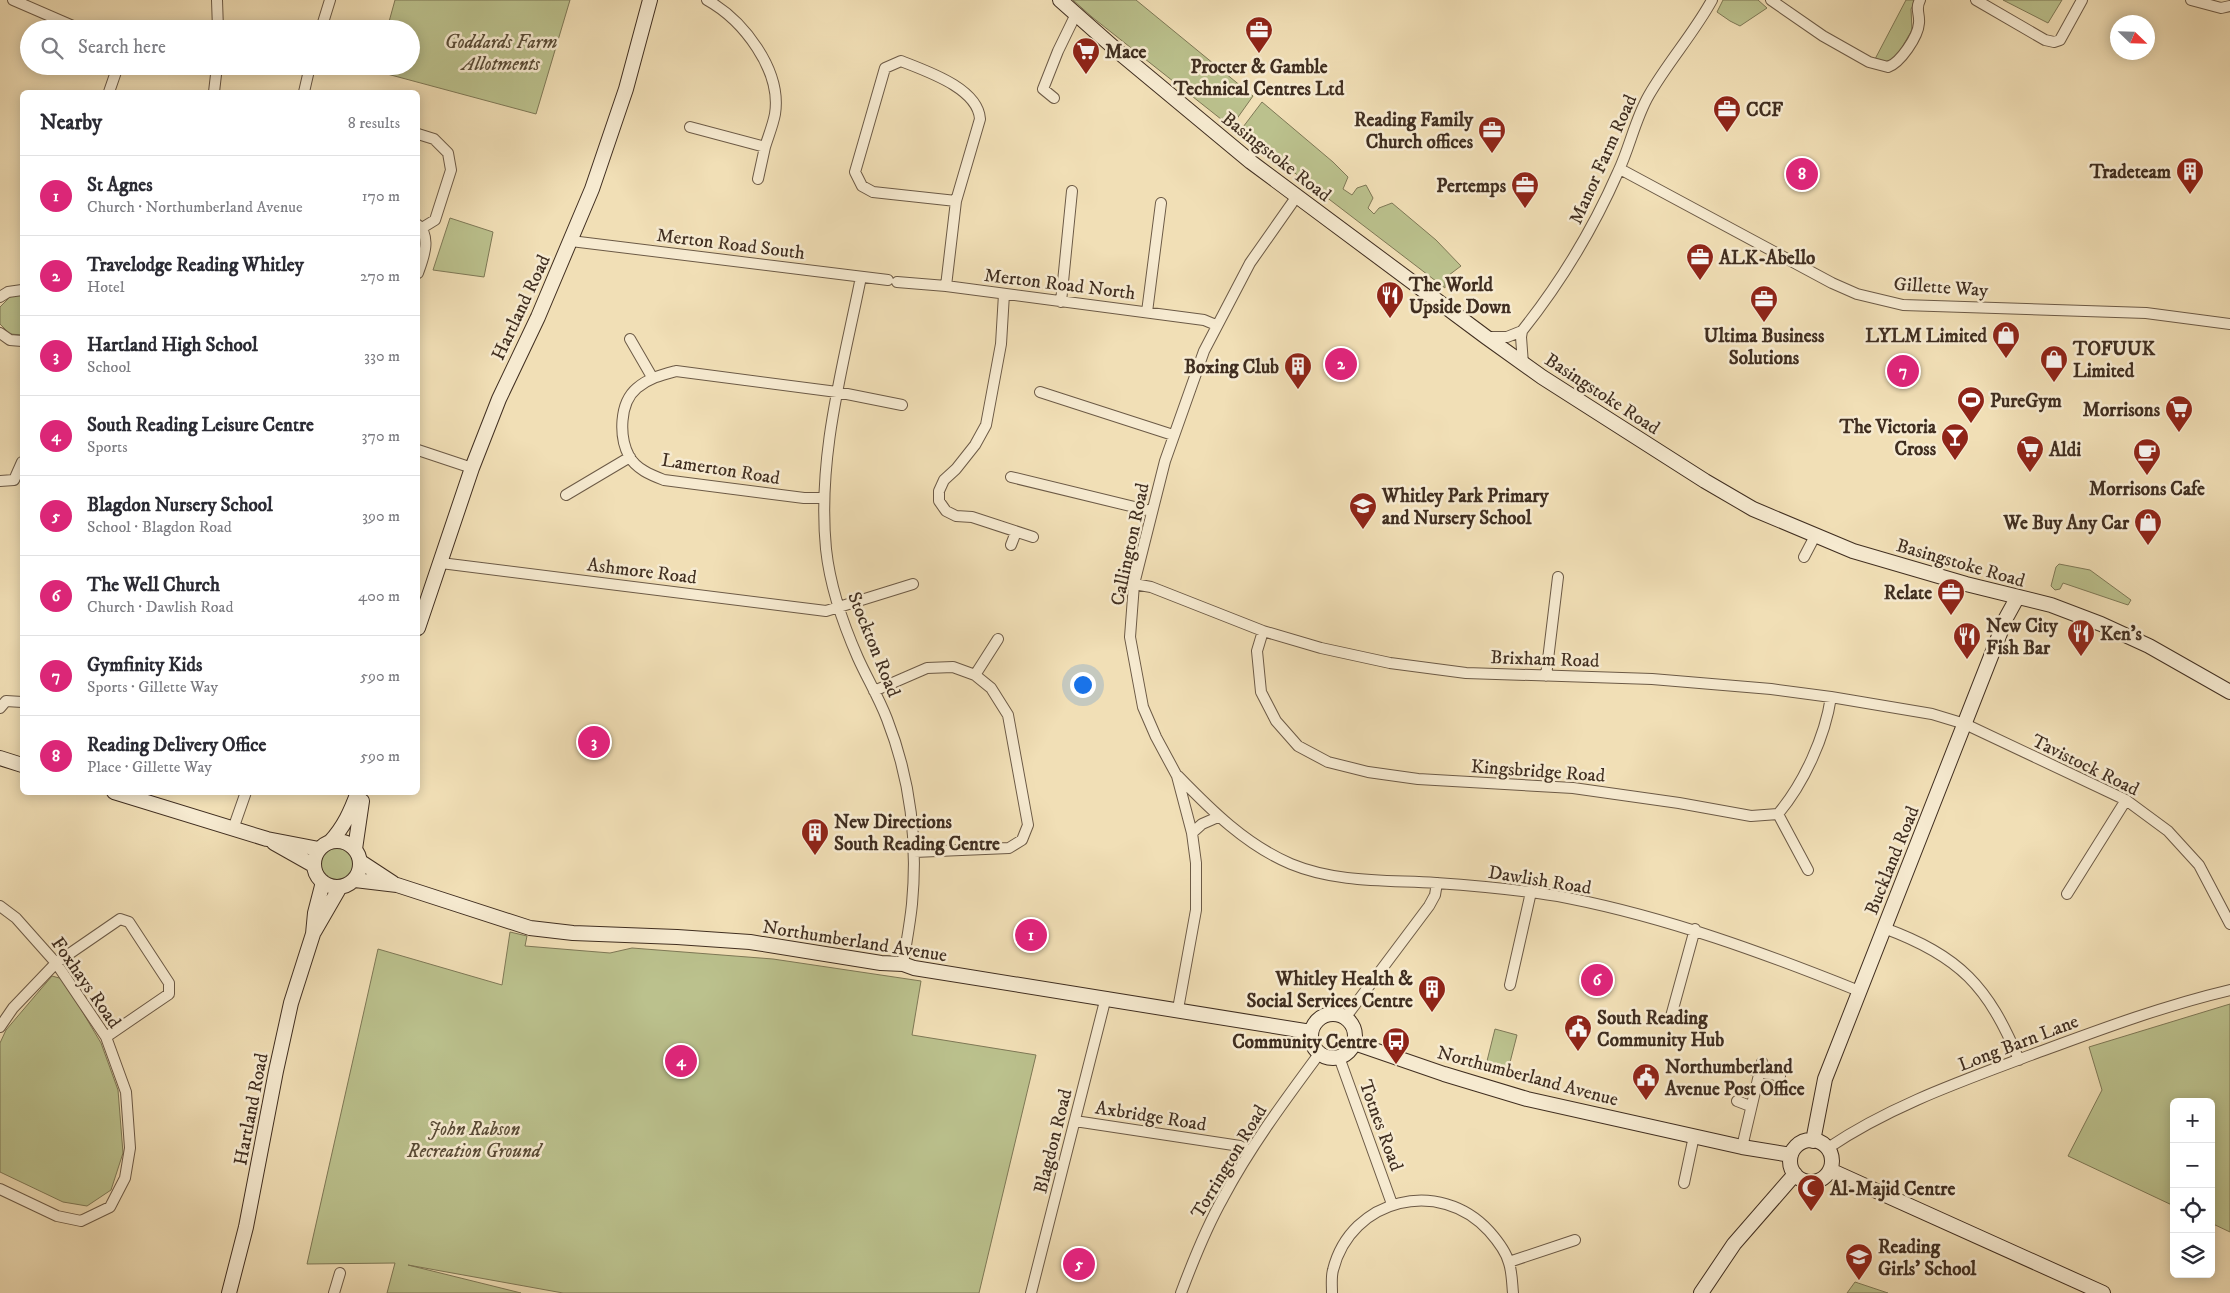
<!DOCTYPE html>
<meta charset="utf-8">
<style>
:root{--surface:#fff;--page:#f7f7f7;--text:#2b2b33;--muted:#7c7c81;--line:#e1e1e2;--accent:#db2777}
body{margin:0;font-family:"IM FELL DW Pica",serif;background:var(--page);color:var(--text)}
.controls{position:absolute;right:15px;bottom:15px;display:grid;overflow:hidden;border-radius:8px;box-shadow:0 2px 12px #0003}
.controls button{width:45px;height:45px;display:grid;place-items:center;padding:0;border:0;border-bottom:1px solid var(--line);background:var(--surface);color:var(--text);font:25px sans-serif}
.compass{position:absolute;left:2110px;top:15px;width:45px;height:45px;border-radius:50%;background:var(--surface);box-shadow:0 2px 12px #0003;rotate:113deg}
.you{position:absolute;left:1082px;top:684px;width:18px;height:18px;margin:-12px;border:4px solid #fff;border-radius:50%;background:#1a73e8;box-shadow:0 0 0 8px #1a73e833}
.badge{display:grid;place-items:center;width:32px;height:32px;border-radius:50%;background:var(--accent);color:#fff;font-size:16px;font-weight:700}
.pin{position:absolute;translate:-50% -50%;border:2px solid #fff;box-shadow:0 1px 5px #0006}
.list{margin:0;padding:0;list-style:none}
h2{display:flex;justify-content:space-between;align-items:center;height:65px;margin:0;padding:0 20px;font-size:21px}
h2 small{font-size:16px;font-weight:400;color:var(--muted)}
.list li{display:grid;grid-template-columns:32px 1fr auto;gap:15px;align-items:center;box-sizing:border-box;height:80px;padding:0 20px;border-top:1px solid var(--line)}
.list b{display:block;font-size:19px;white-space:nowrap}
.list p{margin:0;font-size:16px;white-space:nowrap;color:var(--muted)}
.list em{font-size:16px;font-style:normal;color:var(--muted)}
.icon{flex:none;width:28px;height:28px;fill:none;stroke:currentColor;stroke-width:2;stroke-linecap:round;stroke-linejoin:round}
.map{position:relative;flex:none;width:2230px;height:1293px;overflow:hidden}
.search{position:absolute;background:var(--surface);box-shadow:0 2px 12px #0003;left:20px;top:20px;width:400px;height:55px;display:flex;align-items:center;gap:12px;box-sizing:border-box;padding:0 18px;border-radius:28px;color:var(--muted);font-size:19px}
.panel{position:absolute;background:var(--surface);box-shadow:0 2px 12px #0003;left:20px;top:90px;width:400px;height:705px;border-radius:8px}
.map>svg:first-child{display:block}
</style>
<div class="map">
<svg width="2230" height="1293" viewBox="0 0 2230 1293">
<rect width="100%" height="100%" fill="#f1dfb6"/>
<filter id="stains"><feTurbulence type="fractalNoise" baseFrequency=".004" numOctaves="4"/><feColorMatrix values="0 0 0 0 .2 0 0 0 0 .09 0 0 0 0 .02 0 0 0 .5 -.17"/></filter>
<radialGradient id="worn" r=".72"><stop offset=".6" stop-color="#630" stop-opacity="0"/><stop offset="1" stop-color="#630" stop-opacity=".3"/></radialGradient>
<path fill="#bbc18d" stroke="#7e7856" d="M395,0H570L536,114L376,71L377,66H411V29H387Z
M1073,0H1136L1253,96L1231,127L1092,17Z
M1723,0H1758L1767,8L1740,26L1730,21L1717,12Z
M1906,0H1916L1911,9L1912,30L1894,61L1883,65L1874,61Z
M2003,0H2062L2048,23Z
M1262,102L1333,162L1348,177L1343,189L1352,195L1357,188L1366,185L1373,198L1368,208L1374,214L1379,208L1392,203L1436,240L1461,266L1445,278V288L1240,131Z
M450,218L493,232L484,277L433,270Z
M16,295L22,296V335L10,334L0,324V307L10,297Z
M2059,564L2090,570L2131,600L2128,605L2063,583L2060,589L2055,590L2051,586L2056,567Z
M320 863a18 18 0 1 1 36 0a18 18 0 1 1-36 0Z
M510,932L527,936L525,946L610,953L632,948L773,959L921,981L912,1035L1036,1055L979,1293H563L408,1265L521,1293H387L395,1263L307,1264L378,949L502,985Z
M52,976L63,979L101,1043L118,1090L123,1153L111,1190L87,1206L63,1202L0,1172V1043L6,1030Z
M2230,1004V1232L2211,1223V1102H2174V1206L2068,1156L2102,1090L2089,1047Z
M1495,1029L1517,1035L1507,1074L1485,1069Z
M1855,1282L1888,1293H1847Z"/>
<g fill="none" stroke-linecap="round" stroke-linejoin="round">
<g stroke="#6c5a46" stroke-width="12">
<path id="street" d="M13,0L80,29
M217,0L218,29
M1771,0L1823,36L1869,62L1888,67C1900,63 1918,37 1919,23C1920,14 1915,9 1920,0
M1976,0L2045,40L2054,42L2060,40L2082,0
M2191,0L2221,8L2230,6
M321,29L330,0
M109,92L118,66
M214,92L217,66
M304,92L310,66
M1054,98L1043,89L1058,51L1076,14
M690,127L765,147C768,137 773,125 775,114C782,70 743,20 707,0
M418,134L434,139L448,153L451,170L435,220L422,228
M1620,169L1832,283L1857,294L1903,305L2146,313L2230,324
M758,179L765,147
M571,241L888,280
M418,273C423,259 432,237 418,225
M861,277C843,367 817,457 826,549C830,586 843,624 858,658C867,678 879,698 887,719C910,778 918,840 912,904C910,924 906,944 903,964
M897,282L946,286L1204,320L1216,325
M946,286L956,201L873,192L862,186L855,172L885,68L901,61C926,71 978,88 980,119L956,201
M1004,294L1001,344L986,425L975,445L956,469L944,480L939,491V501L946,511L956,516L972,517L1033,537
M0,297L8,292L22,290
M1061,302L1072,191
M1147,312L1161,203
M0,333L10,340L22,341
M1486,337H1507L1522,331
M630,339L652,377
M1523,364L1521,337L1522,331C1561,282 1593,229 1618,172C1630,147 1635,119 1649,95C1668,62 1694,33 1712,0
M1040,392L1173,435
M418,450L472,468
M1011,477L1151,511
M0,481L14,480L22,462
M566,495L630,457
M824,498H804L664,480C651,475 636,469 629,456C619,437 619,403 637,388C649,378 661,375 676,371L837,392L902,405
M1011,545L1016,532
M1804,557L1815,536
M441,563L826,611L913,584
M1134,584L1151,587L1263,631L1321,648L1390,663L1466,673L1652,679L1771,689L1831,697L1932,714L1965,724L2126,800L2168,831L2199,865L2230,924
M1263,631L1257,651L1261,692L1276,721L1298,746L1328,762L1368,772L1418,779L1573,788L1679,803L1751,816L1778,814C1804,783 1825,737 1831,697
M975,675L998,639
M1546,676L1558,577
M874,691L927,668L953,667L975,675L991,688L1008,715L1028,825L1022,840L1009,848L914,852
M0,708L6,701L22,702
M1178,776C1211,810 1246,845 1291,864C1337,883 1388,880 1436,883C1480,886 1525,890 1568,898C1669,918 1764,953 1859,991
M1778,814L1808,870
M233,829L246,792
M1192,833L1202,824L1218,817
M2067,894L2126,800
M0,906L16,918L56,963L106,1037L126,1092L130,1148L125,1178L110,1207L81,1221L57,1216L0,1189
M1884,928C1960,956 1988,986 2019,1060
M1510,985L1531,892
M1178,1009L1196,910V863L1192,833L1177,776L1156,737L1143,707L1130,637L1134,584L1165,461L1204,351L1250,263L1297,196
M1345,1018L1429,906L1435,895L1437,883
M1670,1020L1695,929
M0,1027L13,1008L56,963L120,919L129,922L169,983V994L106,1037
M1339,1057L1392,1204
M1749,1069L1780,1076
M1737,1101L1750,1106
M1075,1121L1240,1146L1250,1152
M1742,1147L1762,1062
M1828,1148C1890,1106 1962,1081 2031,1055C2096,1031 2162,1006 2230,990
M1684,1183L1694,1136
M1509,1262L1575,1240
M334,1293L340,1273
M1031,1293L1106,997
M1181,1293C1193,1261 1206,1228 1223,1198C1250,1147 1285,1100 1319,1054
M1332,1293C1332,1286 1331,1277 1333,1270C1351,1198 1440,1177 1489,1231C1497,1240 1506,1251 1509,1263C1512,1272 1512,1283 1513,1293"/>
</g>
<g stroke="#402e20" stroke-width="16">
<path id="secondary" d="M1060,0L1121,54L1251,162L1486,337L1542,377L1705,481L1753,509L1853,551L1966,584L2051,605L2101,624L2149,646L2230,692
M418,628L472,468L499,399L538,317L592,189L626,89L650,0
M0,758L22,765
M114,792L267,839L319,849
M314 864a23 23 0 1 1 46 0a23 23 0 1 1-46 0Z
M330,842C344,827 351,811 358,792
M274,843L313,865
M355,849L362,801
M361,862L393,883
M355,880L397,885L530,928L573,933L677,937L750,942L881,963L903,964L914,968L1311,1032
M314,932L340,887
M1311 1036a22 22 0 1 1 44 0a22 22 0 1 1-44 0Z
M1354,1043L1444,1074L1527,1099L1742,1147L1791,1155
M1790 1161a21 21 0 1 1 42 0a21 21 0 1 1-42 0Z
M1813,1141L1825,1079L2006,618L2017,598
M1830,1170L2103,1293
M229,1293L246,1227L276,1071L291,1003L313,934L315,913L323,882
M1701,1293L1734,1244L1795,1174"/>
</g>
<use href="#street" stroke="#f6ead0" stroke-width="10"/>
<use href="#secondary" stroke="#f6ead0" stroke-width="14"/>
</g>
<defs>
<g id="office-pin" transform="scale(1.4375)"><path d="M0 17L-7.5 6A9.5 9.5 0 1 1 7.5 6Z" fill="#8f2418" stroke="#f6ead0"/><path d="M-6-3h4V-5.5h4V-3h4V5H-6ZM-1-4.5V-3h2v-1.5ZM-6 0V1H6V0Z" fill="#fff"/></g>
<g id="supermarket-pin" transform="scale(1.4375)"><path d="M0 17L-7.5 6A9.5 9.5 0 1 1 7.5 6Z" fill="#8f2418" stroke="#f6ead0"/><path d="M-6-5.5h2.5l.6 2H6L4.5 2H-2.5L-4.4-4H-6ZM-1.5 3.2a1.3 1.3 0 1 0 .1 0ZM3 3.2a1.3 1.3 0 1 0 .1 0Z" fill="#fff"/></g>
<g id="building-pin" transform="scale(1.4375)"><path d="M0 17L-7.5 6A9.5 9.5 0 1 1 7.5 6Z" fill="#8f2418" stroke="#f6ead0"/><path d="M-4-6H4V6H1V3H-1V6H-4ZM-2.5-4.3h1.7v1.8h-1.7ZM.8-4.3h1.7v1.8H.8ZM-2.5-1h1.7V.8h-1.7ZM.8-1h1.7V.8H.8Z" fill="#fff"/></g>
<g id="restaurant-pin" transform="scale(1.4375)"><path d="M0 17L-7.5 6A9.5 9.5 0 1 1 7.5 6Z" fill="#8f2418" stroke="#f6ead0"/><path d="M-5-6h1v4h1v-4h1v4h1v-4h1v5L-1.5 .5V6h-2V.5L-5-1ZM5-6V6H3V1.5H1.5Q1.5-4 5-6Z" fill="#fff"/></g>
<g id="shop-pin" transform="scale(1.4375)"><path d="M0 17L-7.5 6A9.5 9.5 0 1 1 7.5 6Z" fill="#8f2418" stroke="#f6ead0"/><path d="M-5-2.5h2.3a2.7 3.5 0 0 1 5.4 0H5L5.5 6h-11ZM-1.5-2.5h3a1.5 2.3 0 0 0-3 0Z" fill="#fff"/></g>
<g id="stadium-pin" transform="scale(1.4375)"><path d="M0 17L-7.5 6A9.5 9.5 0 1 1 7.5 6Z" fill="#8f2418" stroke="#f6ead0"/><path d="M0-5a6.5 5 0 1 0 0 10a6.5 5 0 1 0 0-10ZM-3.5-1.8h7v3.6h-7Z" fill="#fff"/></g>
<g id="bar-pin" transform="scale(1.4375)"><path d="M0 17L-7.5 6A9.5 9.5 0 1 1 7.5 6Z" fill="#8f2418" stroke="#f6ead0"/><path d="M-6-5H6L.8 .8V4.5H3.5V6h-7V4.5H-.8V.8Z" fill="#fff"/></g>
<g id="cafe-pin" transform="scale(1.4375)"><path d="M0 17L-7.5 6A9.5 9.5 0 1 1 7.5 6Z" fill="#8f2418" stroke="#f6ead0"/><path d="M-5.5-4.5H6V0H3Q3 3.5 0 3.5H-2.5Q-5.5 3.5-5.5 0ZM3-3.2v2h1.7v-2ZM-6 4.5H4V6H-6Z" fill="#fff"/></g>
<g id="school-pin" transform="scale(1.4375)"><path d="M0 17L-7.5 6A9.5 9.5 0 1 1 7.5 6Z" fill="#8f2418" stroke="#f6ead0"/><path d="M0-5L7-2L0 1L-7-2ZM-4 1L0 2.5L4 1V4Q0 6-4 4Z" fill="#fff"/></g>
<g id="civic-pin" transform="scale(1.4375)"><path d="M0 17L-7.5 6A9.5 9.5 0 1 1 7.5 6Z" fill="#8f2418" stroke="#f6ead0"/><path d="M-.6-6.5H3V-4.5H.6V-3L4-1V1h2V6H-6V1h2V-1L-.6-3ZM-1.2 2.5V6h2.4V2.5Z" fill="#fff"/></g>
<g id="bus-pin" transform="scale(1.4375)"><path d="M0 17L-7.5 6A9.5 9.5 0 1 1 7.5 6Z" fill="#8f2418" stroke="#f6ead0"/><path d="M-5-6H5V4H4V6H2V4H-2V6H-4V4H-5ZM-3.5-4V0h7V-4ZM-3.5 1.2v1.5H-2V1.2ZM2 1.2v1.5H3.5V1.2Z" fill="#fff"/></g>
<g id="mosque-pin" transform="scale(1.4375)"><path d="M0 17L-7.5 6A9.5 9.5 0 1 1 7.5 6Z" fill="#8f2418" stroke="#f6ead0"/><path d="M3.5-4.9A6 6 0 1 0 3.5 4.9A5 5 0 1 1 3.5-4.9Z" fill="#fff"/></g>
</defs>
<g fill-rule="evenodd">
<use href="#office-pin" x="1259" y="30"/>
<use href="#supermarket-pin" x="1086" y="51"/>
<use href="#office-pin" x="1727" y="109"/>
<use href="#office-pin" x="1492" y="130"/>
<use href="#building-pin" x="2190" y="171"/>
<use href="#office-pin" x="1525" y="185"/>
<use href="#office-pin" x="1700" y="257"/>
<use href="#restaurant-pin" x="1390" y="295"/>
<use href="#office-pin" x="1764" y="299"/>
<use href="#shop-pin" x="2006" y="335"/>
<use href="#shop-pin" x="2054" y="359"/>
<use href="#building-pin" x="1298" y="366"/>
<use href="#stadium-pin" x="1971" y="400"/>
<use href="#supermarket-pin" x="2179" y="409"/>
<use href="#bar-pin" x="1955" y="437"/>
<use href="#supermarket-pin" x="2030" y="449"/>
<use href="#cafe-pin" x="2147" y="452"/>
<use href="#school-pin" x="1363" y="506"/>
<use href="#shop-pin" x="2148" y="522"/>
<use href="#office-pin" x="1951" y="592"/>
<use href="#restaurant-pin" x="2081" y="633"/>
<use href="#restaurant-pin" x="1967" y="636"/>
<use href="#building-pin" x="815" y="832"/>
<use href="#building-pin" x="1432" y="989"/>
<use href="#civic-pin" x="1578" y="1028"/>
<use href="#bus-pin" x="1396" y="1041"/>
<use href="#civic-pin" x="1646" y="1077"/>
<use href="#mosque-pin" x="1811" y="1188"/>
<use href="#school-pin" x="1859" y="1257"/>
</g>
<g text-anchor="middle" stroke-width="5" stroke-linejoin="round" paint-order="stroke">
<g font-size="19" font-style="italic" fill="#594b36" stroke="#f6ead0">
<text x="501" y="48">Goddards Farm<tspan x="501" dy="22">Allotments</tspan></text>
<text x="474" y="1135">John Rabson<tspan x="474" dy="22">Recreation Ground</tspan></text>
</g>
<g font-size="19" font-weight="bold" fill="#402e20" stroke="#f6ead0" text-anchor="start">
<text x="1105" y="58">Mace</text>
<text x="1259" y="73" text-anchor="middle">Procter &amp; Gamble<tspan x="1259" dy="22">Technical Centres Ltd</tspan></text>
<text x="1746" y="116">CCF</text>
<text x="1473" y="126" text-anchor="end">Reading Family<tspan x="1473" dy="22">Church offices</tspan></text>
<text x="2171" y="178" text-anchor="end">Tradeteam</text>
<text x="1506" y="192" text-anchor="end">Pertemps</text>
<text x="1719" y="264">ALK-Abello</text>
<text x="1409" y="291">The World<tspan x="1409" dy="22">Upside Down</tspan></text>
<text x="1764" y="342" text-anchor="middle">Ultima Business<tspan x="1764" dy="22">Solutions</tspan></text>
<text x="1987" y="342" text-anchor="end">LYLM Limited</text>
<text x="2073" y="355">TOFUUK<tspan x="2073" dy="22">Limited</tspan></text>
<text x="1279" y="373" text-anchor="end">Boxing Club</text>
<text x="1990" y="407">PureGym</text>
<text x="2160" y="416" text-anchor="end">Morrisons</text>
<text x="1936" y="433" text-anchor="end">The Victoria<tspan x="1936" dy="22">Cross</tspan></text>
<text x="2049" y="456">Aldi</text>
<text x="2147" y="495" text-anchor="middle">Morrisons Cafe</text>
<text x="1382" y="502">Whitley Park Primary<tspan x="1382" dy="22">and Nursery School</tspan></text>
<text x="2129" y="529" text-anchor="end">We Buy Any Car</text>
<text x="1932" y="599" text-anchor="end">Relate</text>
<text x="1986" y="632">New City<tspan x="1986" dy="22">Fish Bar</tspan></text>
<text x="2100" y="640">Ken's</text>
<text x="834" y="828">New Directions<tspan x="834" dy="22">South Reading Centre</tspan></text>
<text x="1413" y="985" text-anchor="end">Whitley Health &amp;<tspan x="1413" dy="22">Social Services Centre</tspan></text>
<text x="1597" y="1024">South Reading<tspan x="1597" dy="22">Community Hub</tspan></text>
<text x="1377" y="1048" text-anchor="end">Community Centre</text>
<text x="1665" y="1073">Northumberland<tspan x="1665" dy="22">Avenue Post Office</tspan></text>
<text x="1830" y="1195">Al-Majid Centre</text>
<text x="1878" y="1253">Reading<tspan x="1878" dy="22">Girls' School</tspan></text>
</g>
<g font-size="19" fill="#402e20" stroke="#f6ead0">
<text transform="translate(1277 156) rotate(38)" y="7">Basingstoke Road</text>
<text transform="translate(1602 159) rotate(-66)" y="7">Manor Farm Road</text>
<text transform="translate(731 243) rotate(7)" y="7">Merton Road South</text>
<text transform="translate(1060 283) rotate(7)" y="7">Merton Road North</text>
<text transform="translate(1941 286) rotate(4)" y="7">Gillette Way</text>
<text transform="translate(520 307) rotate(-65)" y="7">Hartland Road</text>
<text transform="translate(1603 393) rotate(33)" y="7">Basingstoke Road</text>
<text transform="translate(721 468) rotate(9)" y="7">Lamerton Road</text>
<text transform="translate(1129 544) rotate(-78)" y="7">Callington Road</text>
<text transform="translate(1961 562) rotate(16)" y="7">Basingstoke Road</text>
<text transform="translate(642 570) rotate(7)" y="7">Ashmore Road</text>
<text transform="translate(875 644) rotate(68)" y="7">Stockton Road</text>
<text transform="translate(1545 658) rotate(2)" y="7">Brixham Road</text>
<text transform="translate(2086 764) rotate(26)" y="7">Tavistock Road</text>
<text transform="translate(1538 770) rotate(4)" y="7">Kingsbridge Road</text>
<text transform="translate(1891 860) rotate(-68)" y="7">Buckland Road</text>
<text transform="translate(1540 879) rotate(9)" y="7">Dawlish Road</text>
<text transform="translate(855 940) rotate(9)" y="7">Northumberland Avenue</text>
<text transform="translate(87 982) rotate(55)" y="7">Foxhays Road</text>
<text transform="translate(2018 1042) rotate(-21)" y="7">Long Barn Lane</text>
<text transform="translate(1528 1075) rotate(15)" y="7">Northumberland Avenue</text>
<text transform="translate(250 1109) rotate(-79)" y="7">Hartland Road</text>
<text transform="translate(1151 1115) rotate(9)" y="7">Axbridge Road</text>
<text transform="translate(1382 1125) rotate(70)" y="7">Totnes Road</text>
<text transform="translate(1052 1141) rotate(-76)" y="7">Blagdon Road</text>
<text transform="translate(1228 1161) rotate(-59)" y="7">Torrington Road</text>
</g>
</g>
<rect width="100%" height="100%" filter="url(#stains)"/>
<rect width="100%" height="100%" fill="url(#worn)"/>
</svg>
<div class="controls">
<button>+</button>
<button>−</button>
<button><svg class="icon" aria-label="locate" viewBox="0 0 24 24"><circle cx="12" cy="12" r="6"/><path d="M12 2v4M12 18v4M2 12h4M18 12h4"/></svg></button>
<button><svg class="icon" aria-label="layers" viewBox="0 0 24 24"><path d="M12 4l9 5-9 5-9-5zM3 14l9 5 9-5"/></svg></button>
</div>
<svg class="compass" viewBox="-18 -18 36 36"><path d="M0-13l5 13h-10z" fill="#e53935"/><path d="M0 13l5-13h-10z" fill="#7c7c81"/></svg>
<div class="you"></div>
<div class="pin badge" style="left:1031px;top:935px">1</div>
<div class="pin badge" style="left:1341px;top:364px">2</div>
<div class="pin badge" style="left:594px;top:742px">3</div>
<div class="pin badge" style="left:681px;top:1061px">4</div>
<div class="pin badge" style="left:1079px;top:1264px">5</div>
<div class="pin badge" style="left:1597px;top:980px">6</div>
<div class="pin badge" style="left:1903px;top:371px">7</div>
<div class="pin badge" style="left:1802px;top:174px">8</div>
<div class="search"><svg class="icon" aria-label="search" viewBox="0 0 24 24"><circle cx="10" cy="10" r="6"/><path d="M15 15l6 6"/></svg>Search here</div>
<section class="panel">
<h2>Nearby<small>8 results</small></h2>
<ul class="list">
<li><span class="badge">1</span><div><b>St Agnes</b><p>Church · Northumberland Avenue</p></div><em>170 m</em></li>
<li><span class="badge">2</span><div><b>Travelodge Reading Whitley</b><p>Hotel</p></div><em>270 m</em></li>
<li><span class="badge">3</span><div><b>Hartland High School</b><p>School</p></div><em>330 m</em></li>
<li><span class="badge">4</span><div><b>South Reading Leisure Centre</b><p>Sports</p></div><em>370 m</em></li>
<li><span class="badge">5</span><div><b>Blagdon Nursery School</b><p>School · Blagdon Road</p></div><em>390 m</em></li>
<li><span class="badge">6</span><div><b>The Well Church</b><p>Church · Dawlish Road</p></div><em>400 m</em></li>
<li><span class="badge">7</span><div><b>Gymfinity Kids</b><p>Sports · Gillette Way</p></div><em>590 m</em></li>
<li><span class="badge">8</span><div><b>Reading Delivery Office</b><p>Place · Gillette Way</p></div><em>590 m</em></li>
</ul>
</section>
</div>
